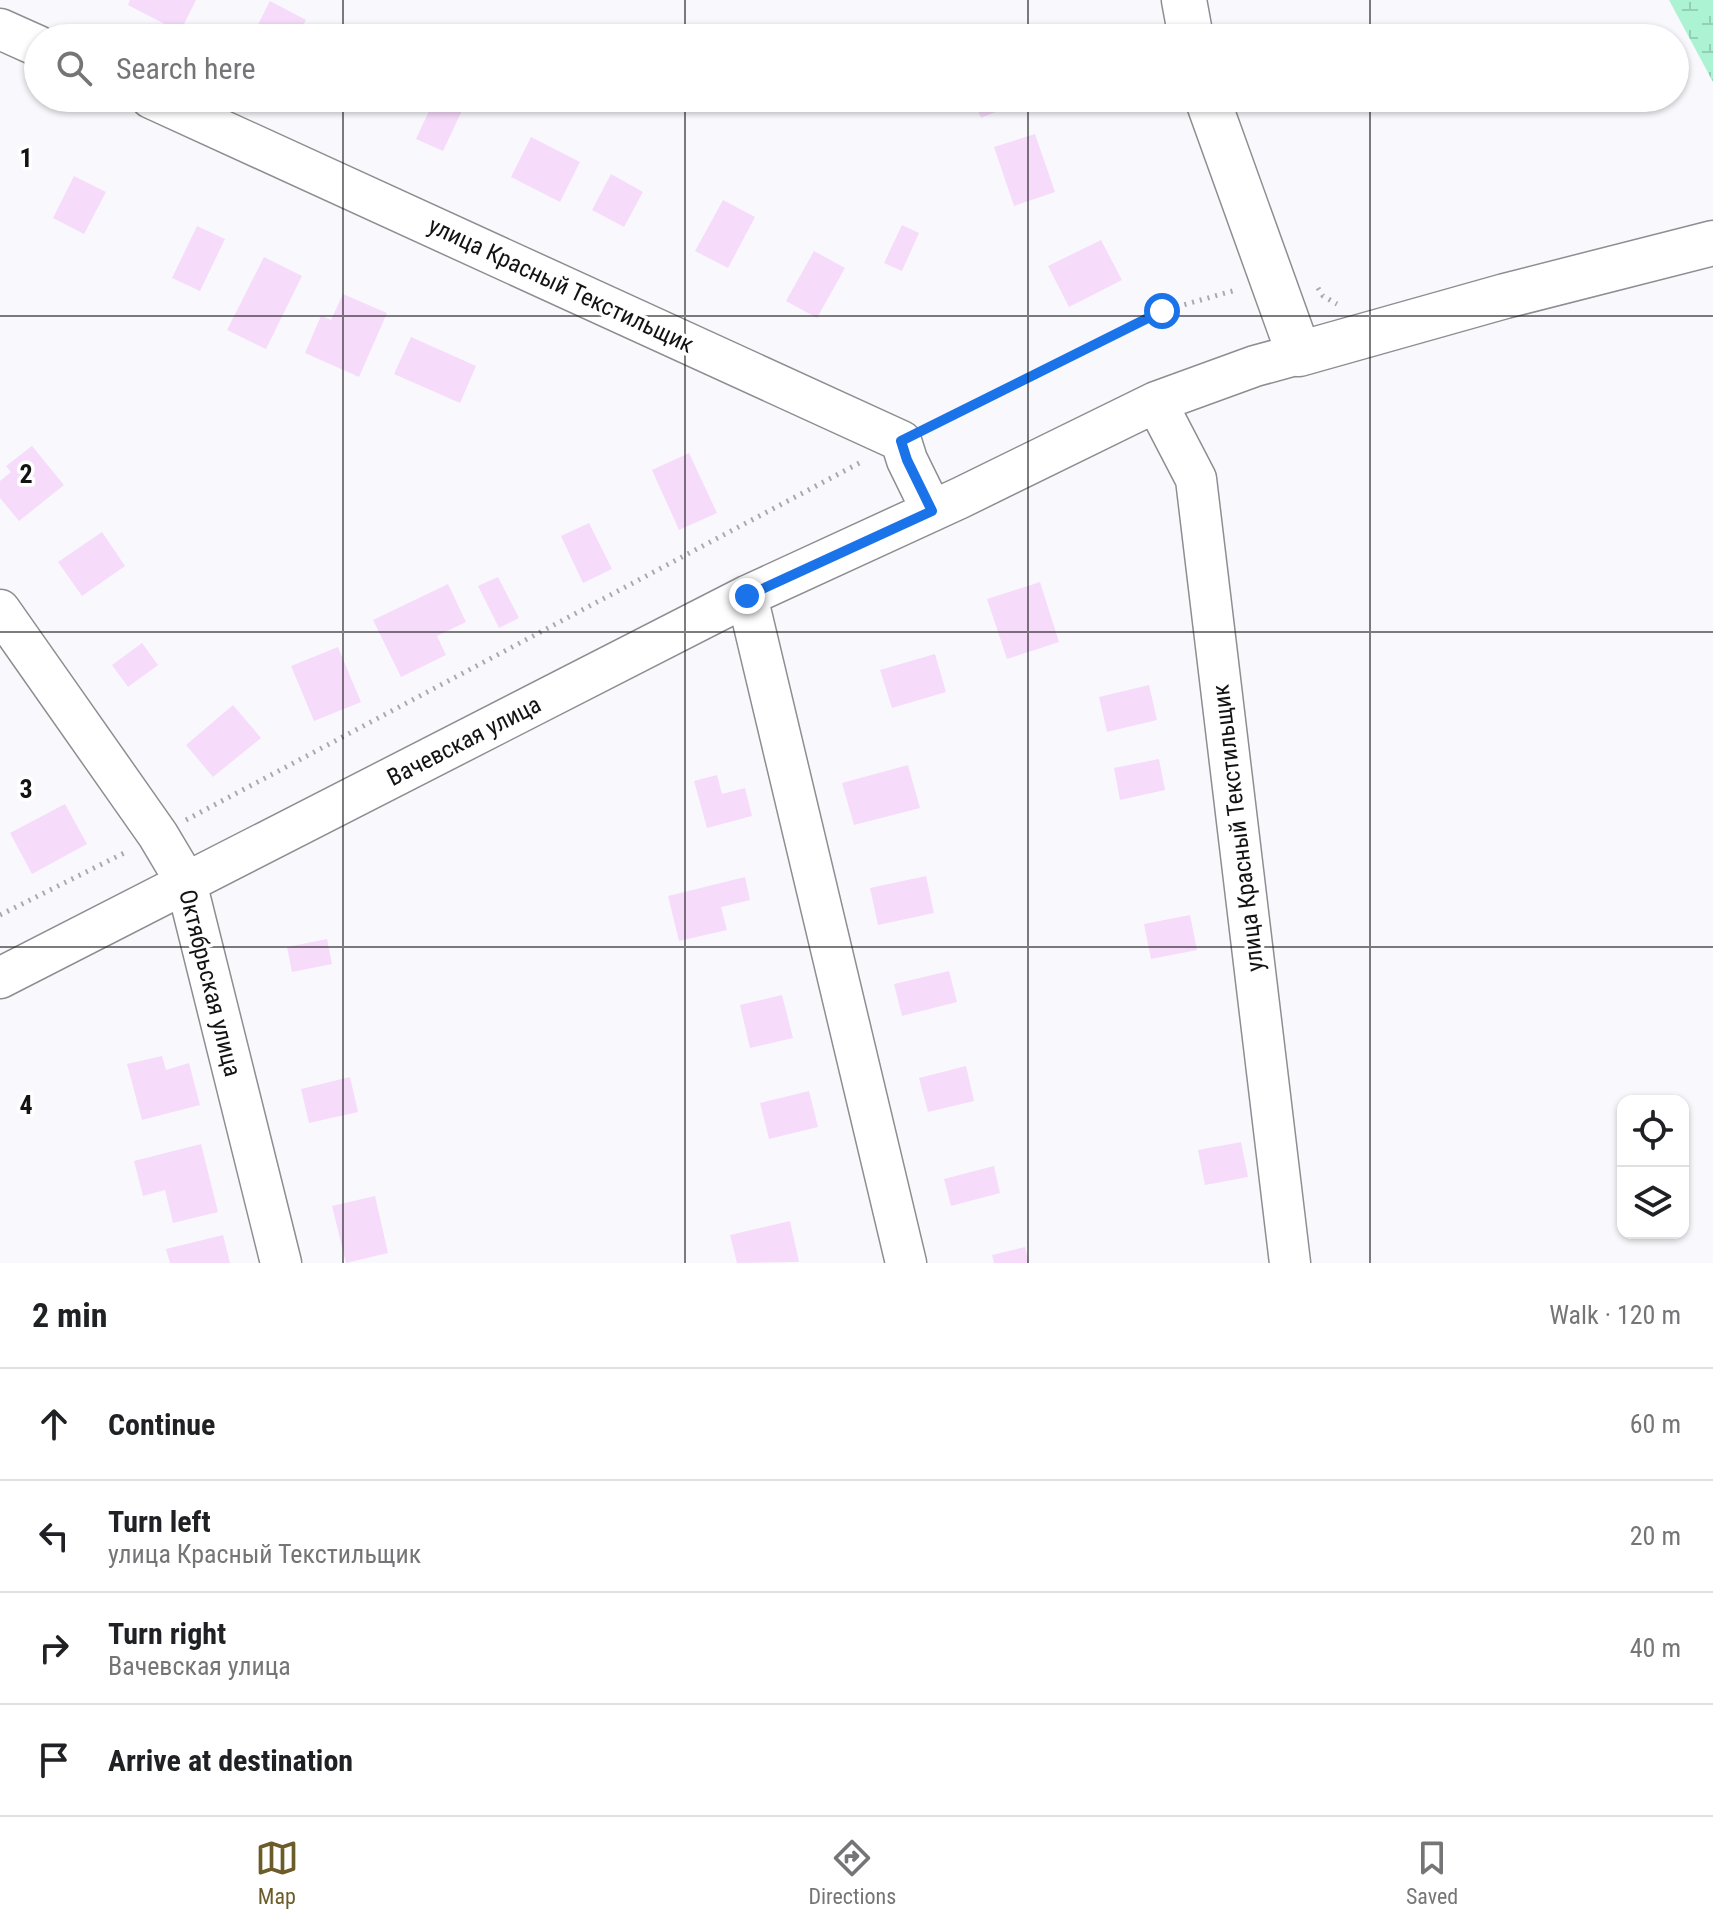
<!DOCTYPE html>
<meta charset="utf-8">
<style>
:root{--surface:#fff;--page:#f6f6f6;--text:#202124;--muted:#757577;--line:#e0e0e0;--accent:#6c5c29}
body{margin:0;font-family:"Roboto Condensed",sans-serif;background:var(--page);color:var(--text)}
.controls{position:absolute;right:24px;bottom:24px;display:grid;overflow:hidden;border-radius:16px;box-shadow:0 2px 6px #0004}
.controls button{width:72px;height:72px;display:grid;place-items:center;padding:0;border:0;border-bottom:2px solid var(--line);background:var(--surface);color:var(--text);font:40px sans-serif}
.stop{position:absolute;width:24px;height:24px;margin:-18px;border:6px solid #1a73e8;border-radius:50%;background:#fff}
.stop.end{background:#1a73e8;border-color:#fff;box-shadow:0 2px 8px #0008}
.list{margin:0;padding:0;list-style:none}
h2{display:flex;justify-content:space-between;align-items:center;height:104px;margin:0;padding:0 32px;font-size:34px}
h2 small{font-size:26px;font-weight:400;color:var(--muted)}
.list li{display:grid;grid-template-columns:52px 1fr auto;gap:24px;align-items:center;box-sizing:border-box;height:112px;padding:0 32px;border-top:2px solid var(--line)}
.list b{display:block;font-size:30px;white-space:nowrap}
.list p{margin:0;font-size:26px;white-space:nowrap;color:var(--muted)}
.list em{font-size:26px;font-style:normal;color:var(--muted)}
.icon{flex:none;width:44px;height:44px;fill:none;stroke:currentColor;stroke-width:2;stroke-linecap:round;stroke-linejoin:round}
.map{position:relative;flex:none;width:1713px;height:1263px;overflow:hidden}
.search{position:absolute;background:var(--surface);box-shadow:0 2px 6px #0004;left:24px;right:24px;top:24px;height:88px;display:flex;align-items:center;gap:20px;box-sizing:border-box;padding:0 28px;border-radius:44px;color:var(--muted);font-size:30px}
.sheet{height:552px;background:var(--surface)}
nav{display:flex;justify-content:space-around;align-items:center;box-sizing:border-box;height:112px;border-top:2px solid var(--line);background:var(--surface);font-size:22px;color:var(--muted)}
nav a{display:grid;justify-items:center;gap:4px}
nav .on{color:var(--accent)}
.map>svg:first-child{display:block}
</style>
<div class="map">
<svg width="1713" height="1263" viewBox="0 0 1713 1263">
<defs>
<pattern id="wetland-marsh" width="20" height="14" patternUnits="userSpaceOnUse" patternTransform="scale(2)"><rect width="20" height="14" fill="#abf3d3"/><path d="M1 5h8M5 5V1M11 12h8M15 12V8" fill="none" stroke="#92cfb4"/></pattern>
</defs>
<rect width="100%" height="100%" fill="#f9f9fd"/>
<path fill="url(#wetland-marsh)" d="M1669,0H1713V82Z"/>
<path fill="#f6dbfb" d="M130,0H196L180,32L128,5Z
M270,1L306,20L296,38H251Z
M321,98H357L350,112Z
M435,98H458L466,102L443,151L416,139Z
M973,98H1012L1014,104L981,118Z
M1035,134L1055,192L1014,206L994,147Z
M531,137L580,162L560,202L511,177Z
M611,174L643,192L624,227L592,210Z
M74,176L106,192L84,234L53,218Z
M723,200L755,217L728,268L695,251Z
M902,225L919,233L902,271L884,263Z
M197,226L225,239L200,291L172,278Z
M1101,240L1122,280L1069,307L1048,266Z
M814,251L845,268L817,318L786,301Z
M264,257L302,276L266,349L227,330Z
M343,294L387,313L359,377L305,353L321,316L331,320Z
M411,337L476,366L460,403L394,374Z
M32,446L64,485L19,521L0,498V481L11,472L6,466Z
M689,453L717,513L679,530L652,470Z
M589,523L612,569L583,583L561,536Z
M102,532L125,566L82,596L58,562Z
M498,577L519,618L499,628L478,586Z
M1040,582L1059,642L1007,659L987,599Z
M448,584L466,622L437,636L446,655L401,677L373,620Z
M142,643L158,665L128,687L112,665Z
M338,647L361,702L314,721L291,666Z
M935,654L946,692L892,708L880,670Z
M1149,685L1157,720L1107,732L1099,697Z
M233,705L261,738L213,777L186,745Z
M1159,759L1165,790L1120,800L1114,768Z
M908,765L920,808L854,825L842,783Z
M717,775L722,794L745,788L752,816L707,828L694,781Z
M65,804L87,844L32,874L10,833Z
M926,876L934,913L878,925L870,888Z
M745,877L750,900L721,907L727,930L679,941L668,896Z
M1190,915L1197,950L1151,959L1144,924Z
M327,939L332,964L292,972L287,947Z
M949,971L957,1002L902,1016L894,984Z
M782,995L793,1038L750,1048L740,1005Z
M162,1056L166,1070L189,1063L200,1105L142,1120L127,1064Z
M966,1066L974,1101L928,1112L919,1078Z
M350,1077L358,1112L309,1123L301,1089Z
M809,1091L818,1127L769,1139L760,1103Z
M1241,1142L1248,1177L1205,1185L1198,1150Z
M201,1144L218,1212L173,1223L165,1190L143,1196L134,1161Z
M994,1166L1000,1193L951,1206L944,1179Z
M375,1196L388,1253L346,1263L332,1206Z
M790,1221L799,1262L737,1263L730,1235Z
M223,1235L230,1263H170L166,1249Z
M1025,1247L1029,1263H994L992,1255Z"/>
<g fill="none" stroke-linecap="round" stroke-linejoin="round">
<g stroke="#8d8e91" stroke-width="43">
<path id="minor" d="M0,29L38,46
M151,98L901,441L907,460L932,511
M1156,402L1196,479L1290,1263
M747,596L906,1263
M0,610L158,835L186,882L281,1263
M0,978L747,596L960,498L1156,402L1255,366L1299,354"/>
</g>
<g stroke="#8d8e91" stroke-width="47">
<path id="major" d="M1184,0L1191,38
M1207,98L1299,354L1505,296L1713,243"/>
</g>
<path stroke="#aaaaac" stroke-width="5" stroke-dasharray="2 6" stroke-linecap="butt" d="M1318,288L1323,296L1337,304
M932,425L1162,311L1236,290
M186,820L863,461
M0,915L128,851"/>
<use href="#minor" stroke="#fff" stroke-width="40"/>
<use href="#major" stroke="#fff" stroke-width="44"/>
</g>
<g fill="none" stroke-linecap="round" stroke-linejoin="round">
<path stroke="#1a73e8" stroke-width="10" d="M747,596L932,511L907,460L901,441L1162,311"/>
</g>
<path fill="none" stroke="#131314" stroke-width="2" stroke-opacity="0.55" d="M343,0V38M685,0V38M1028,0V38M1370,0V38M343,98V1263M685,98V1263M1028,98V1263M1370,98V1263M0,316H1713M0,632H1713M0,947H1713"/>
<g text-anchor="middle" stroke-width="7" stroke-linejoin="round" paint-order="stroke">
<g font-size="24" fill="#131314" stroke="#fff">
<text transform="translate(561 285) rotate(25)" y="8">улица Красный Текстильщик</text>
<text transform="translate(464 741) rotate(-27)" y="8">Вачевская улица</text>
<text transform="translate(1238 828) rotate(-97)" y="8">улица Красный Текстильщик</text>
<text transform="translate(210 983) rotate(76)" y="8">Октябрьская улица</text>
</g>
</g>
<g font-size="26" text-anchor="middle" font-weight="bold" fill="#131314" stroke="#fff" stroke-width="7" stroke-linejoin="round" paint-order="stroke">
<text x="26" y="167">1</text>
<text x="26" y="483">2</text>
<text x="26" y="798">3</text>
<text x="26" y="1114">4</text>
</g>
</svg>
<div class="controls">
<button><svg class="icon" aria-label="locate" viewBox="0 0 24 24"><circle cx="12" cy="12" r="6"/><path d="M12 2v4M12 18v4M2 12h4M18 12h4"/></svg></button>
<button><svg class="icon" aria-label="layers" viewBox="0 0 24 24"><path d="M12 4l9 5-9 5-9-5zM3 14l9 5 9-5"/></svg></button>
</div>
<div class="stop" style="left:1162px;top:311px"></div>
<div class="stop end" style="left:747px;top:596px"></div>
<div class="search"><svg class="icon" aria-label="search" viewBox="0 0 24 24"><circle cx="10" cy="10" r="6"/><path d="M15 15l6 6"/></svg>Search here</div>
</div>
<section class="sheet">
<h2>2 min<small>Walk · 120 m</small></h2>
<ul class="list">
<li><svg class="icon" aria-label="ahead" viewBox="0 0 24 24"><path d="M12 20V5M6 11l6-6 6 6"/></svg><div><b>Continue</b></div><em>60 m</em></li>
<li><svg class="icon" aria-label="left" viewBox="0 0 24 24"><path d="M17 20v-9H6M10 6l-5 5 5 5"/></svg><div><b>Turn left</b><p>улица Красный Текстильщик</p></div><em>20 m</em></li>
<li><svg class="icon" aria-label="right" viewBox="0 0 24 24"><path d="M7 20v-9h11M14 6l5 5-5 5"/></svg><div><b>Turn right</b><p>Вачевская улица</p></div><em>40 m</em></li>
<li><svg class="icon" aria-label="arrive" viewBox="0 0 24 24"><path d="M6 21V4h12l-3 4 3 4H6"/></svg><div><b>Arrive at destination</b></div></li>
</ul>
</section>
<nav>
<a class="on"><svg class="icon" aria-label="map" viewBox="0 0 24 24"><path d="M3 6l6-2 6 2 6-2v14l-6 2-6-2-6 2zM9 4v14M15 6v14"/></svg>Map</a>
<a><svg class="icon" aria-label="directions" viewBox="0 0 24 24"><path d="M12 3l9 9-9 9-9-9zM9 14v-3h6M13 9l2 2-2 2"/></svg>Directions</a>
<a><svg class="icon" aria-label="saved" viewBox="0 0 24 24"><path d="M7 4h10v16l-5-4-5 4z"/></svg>Saved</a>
</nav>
